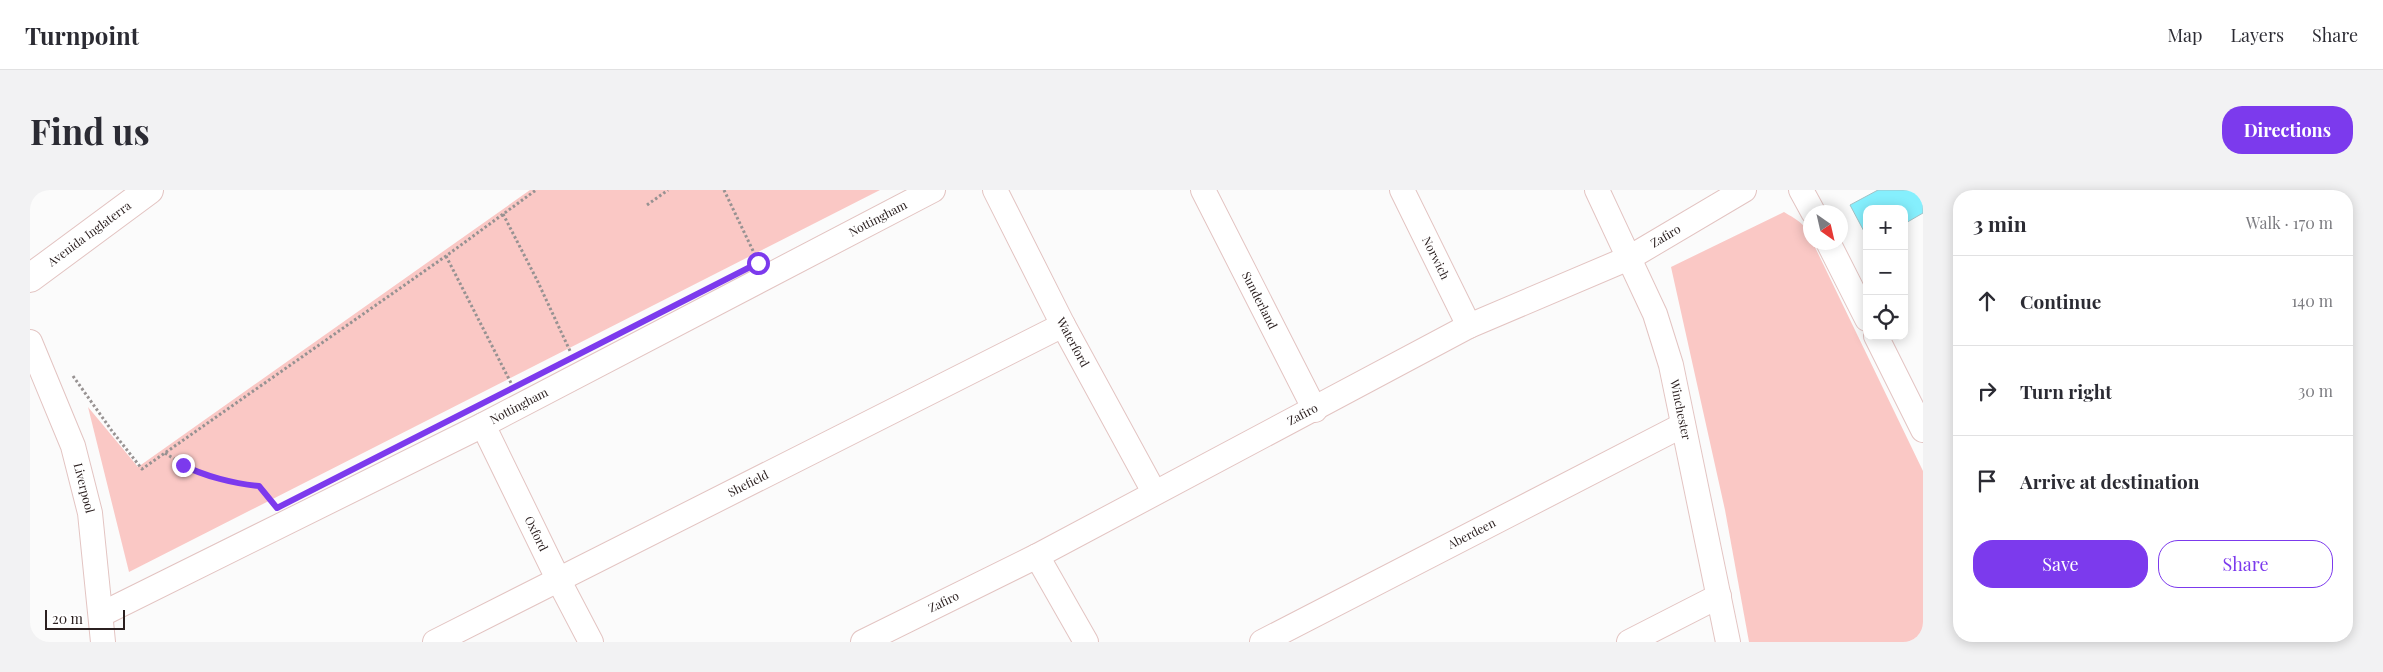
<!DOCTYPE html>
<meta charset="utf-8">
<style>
:root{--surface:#fff;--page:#f2f2f3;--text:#2b2b33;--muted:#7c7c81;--line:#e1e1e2;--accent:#7c3aed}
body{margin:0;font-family:"Playfair Display",serif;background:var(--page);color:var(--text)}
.controls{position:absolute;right:15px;top:15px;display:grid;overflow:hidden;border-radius:10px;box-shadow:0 2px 12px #0003}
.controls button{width:45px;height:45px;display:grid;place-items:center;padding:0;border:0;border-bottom:1px solid var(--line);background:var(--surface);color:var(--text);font:25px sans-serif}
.compass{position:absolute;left:1773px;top:15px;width:45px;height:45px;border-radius:50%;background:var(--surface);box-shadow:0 2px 12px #0003;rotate:146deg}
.scale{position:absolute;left:15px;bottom:12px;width:80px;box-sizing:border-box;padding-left:5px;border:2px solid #2b2020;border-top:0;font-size:14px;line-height:18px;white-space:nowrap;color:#2b2020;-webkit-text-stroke:4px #fff;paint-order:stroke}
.stop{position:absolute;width:15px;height:15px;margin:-11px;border:4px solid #7c3aed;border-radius:50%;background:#fff}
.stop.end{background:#7c3aed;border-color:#fff;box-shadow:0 1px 5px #0008}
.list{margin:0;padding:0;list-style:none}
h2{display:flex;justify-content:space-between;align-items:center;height:65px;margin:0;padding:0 20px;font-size:21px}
h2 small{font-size:16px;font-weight:400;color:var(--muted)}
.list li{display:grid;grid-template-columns:32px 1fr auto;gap:15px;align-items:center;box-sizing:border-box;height:90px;padding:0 20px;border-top:1px solid var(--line)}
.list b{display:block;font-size:19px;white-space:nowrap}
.list em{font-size:16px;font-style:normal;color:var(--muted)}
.actions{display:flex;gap:10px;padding:15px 20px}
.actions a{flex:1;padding:11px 0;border:1px solid var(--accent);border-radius:20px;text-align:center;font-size:18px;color:var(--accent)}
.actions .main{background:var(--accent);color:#fff}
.icon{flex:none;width:28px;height:28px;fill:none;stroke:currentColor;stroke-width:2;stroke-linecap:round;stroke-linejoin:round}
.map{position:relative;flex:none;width:1893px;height:452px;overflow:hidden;border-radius:20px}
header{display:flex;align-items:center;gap:30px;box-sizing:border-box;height:70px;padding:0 25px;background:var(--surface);border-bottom:1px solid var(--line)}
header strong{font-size:24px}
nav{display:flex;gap:28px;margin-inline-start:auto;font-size:18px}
.intro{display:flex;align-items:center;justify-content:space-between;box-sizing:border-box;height:120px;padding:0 30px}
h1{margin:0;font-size:35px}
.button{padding:12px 22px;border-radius:20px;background:var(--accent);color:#fff;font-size:18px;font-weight:700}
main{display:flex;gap:30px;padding:0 30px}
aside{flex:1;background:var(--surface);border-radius:20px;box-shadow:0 2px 12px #0003}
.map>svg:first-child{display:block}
</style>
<header>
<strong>Turnpoint</strong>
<nav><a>Map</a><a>Layers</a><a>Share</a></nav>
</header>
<div class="intro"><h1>Find us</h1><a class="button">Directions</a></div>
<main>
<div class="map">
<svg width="1893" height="452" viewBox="0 0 1893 452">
<rect width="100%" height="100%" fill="#fbfbfb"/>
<path fill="#fac8c5" d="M500,0H850L99,382L58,217L108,277Z
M1754,22C1767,30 1780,36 1780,52L1783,53L1893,281V452H1719L1695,320L1641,77Z"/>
<path fill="#85effd" stroke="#a1c1c5" d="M1848,0H1893V23L1874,34V19H1837V47L1820,15Z"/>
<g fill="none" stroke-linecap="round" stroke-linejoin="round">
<g stroke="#e3c4c2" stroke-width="26">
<g id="street">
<path id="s1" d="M965,0L1033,135L1124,302"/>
<path id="s2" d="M1173,0L1285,220"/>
<path id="s3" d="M1372,0L1439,136"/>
<path id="s4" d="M1567,0L1625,124L1641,175L1698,452"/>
<path d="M1771,0L1783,22"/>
<path d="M1798,52L1837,129"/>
<path d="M1846,146L1893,240"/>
<path id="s5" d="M0,152L43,256L60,323L73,452"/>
<path id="s6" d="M453,235L529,391L561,452"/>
<path d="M1007,366L1056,452"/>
<path id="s7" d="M72,424L453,235L903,0"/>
<path id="s8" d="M405,452L1033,135"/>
<path id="s9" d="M833,452L1007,366L1439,136L1599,68L1714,0"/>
<path id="s10" d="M1232,452L1653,235"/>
<path d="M1599,452L1689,406"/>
</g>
</g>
<g stroke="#e3c4c2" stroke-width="30">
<g id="secondary">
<path id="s11" d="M0,88L119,0"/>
</g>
</g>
<path stroke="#979292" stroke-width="3" stroke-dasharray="2.5 2.5" stroke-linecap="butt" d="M694,0L725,65
M617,15L638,0
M473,24L507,90L540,161
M416,66L481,193
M43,186L82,241L112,279L416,66L506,0
M135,263C163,282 195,293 229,296L242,312"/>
<use href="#street" stroke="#fff" stroke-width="24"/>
<use href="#secondary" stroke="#fff" stroke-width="28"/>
</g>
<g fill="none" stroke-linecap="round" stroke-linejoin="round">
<path stroke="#7c3aed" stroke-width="6" d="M153,275C173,286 206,294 229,296L247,318L728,73"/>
</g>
<g text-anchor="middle" stroke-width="4" stroke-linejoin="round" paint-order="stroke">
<g font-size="12" fill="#2b2020" stroke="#fff">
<text dy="4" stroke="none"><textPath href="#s7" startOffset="871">Nottingham</textPath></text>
<text dy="4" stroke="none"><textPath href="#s11" startOffset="74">Avenida Inglaterra</textPath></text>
<text dy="4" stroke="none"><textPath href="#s9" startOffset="900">Zafiro</textPath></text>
<text dy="4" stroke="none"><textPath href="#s3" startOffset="76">Norwich</textPath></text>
<text dy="4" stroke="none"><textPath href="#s2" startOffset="124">Sunderland</textPath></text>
<text dy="4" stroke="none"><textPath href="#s1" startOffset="171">Waterford</textPath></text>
<text dy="4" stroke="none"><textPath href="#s7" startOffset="466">Nottingham</textPath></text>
<text dy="4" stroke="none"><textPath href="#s4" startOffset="236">Winchester</textPath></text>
<text dy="4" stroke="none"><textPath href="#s9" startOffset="495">Zafiro</textPath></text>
<text dy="4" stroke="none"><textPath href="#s8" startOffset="351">Shefield</textPath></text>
<text dy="4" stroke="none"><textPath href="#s5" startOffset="156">Liverpool</textPath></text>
<text dy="4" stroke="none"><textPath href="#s6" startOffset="121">Oxford</textPath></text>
<text dy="4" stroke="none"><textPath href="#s10" startOffset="236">Aberdeen</textPath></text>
<text dy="4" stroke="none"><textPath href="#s9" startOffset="90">Zafiro</textPath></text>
</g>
</g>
</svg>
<div class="controls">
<button>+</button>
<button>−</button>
<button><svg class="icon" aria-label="locate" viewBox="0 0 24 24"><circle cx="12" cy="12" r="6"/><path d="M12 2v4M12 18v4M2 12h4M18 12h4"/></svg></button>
</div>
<svg class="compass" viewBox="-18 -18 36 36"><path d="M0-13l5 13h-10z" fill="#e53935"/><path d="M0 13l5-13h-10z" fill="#7c7c81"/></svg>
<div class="scale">20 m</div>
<div class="stop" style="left:728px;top:73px"></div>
<div class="stop end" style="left:153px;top:275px"></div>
</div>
<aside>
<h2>3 min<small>Walk · 170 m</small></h2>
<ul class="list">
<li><svg class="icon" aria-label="ahead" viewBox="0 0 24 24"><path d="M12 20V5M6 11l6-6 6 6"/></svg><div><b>Continue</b></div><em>140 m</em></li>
<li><svg class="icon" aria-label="right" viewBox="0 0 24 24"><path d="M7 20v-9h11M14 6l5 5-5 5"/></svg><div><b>Turn right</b></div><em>30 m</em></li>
<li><svg class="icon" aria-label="arrive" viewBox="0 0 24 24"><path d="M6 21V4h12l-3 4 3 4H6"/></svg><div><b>Arrive at destination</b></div></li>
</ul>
<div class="actions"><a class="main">Save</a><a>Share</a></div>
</aside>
</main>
